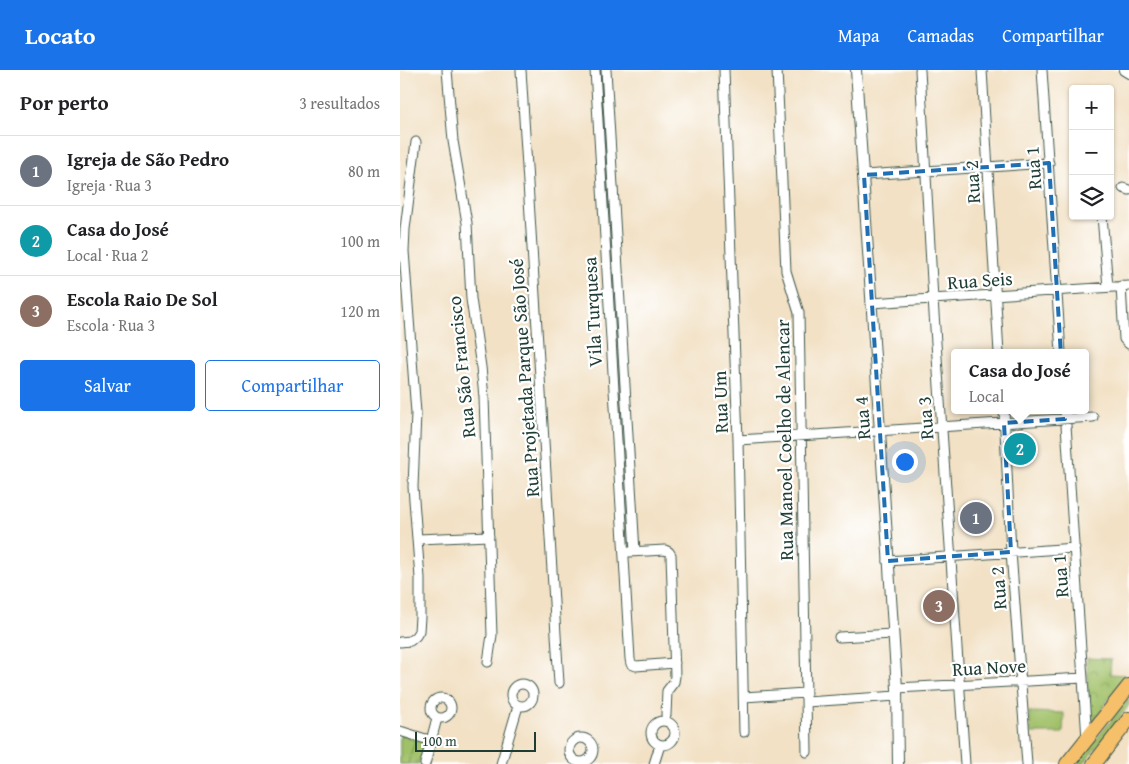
<!DOCTYPE html>
<html lang="pt">
<meta charset="utf-8">
<style>
:root{--surface:#fff;--page:#f6f6f6;--text:#202124;--muted:#757577;--line:#e0e0e0;--accent:#1a73e8}
body{margin:0;font-family:"Gentium Book Plus",serif;background:var(--page);color:var(--text)}
.controls{position:absolute;right:15px;top:15px;display:grid;overflow:hidden;border-radius:5px;box-shadow:0 1px 4px #0004}
.controls button{width:45px;height:45px;display:grid;place-items:center;padding:0;border:0;border-bottom:1px solid var(--line);background:var(--surface);color:var(--text);font:25px sans-serif}
.scale{position:absolute;left:15px;bottom:12px;width:121px;box-sizing:border-box;padding-left:5px;border:2px solid #1f3d34;border-top:0;font-size:14px;line-height:18px;white-space:nowrap;color:#1f3d34;-webkit-text-stroke:4px #fff;paint-order:stroke}
.you{position:absolute;left:504px;top:391px;width:18px;height:18px;margin:-12px;border:4px solid #fff;border-radius:50%;background:#1a73e8;box-shadow:0 0 0 8px #1a73e833}
.badge{display:grid;place-items:center;width:32px;height:32px;border-radius:50%;background:var(--accent);color:#fff;font-size:16px;font-weight:700}
.pin{position:absolute;translate:-50% -50%;border:2px solid #fff;box-shadow:0 1px 5px #0006}
.popup{position:absolute;left:551px;top:279px;width:138px;height:65px;box-sizing:border-box;display:grid;place-content:center;border-radius:5px;background:var(--surface);filter:drop-shadow(0 1px 4px #0005);font-size:16px;white-space:nowrap;color:var(--muted)}
.popup b{font-size:19px;color:var(--text)}
.popup::after{content:'';position:absolute;left:50%;top:100%;margin-left:-10px;border:10px solid transparent;border-top-color:var(--surface)}
.list{margin:0;padding:0;list-style:none}
h2{display:flex;justify-content:space-between;align-items:center;height:65px;margin:0;padding:0 20px;font-size:21px}
h2 small{font-size:16px;font-weight:400;color:var(--muted)}
.list li{display:grid;grid-template-columns:32px 1fr auto;gap:15px;align-items:center;box-sizing:border-box;height:70px;padding:0 20px;border-top:1px solid var(--line)}
.list b{display:block;font-size:19px;white-space:nowrap}
.list p{margin:0;font-size:16px;white-space:nowrap;color:var(--muted)}
.list em{font-size:16px;font-style:normal;color:var(--muted)}
.actions{display:flex;gap:10px;padding:15px 20px}
.actions a{flex:1;padding:11px 0;border:1px solid var(--accent);border-radius:5px;text-align:center;font-size:18px;color:var(--accent)}
.actions .main{background:var(--accent);color:#fff}
.icon{flex:none;width:28px;height:28px;fill:none;stroke:currentColor;stroke-width:2;stroke-linecap:round;stroke-linejoin:round}
.map{position:relative;flex:none;width:729px;height:694px;overflow:hidden}
header{display:flex;align-items:center;gap:30px;box-sizing:border-box;height:70px;padding:0 25px;background:var(--accent);color:#fff}
header strong{font-size:24px}
nav{display:flex;gap:28px;margin-inline-start:auto;font-size:18px}
main{display:flex}
aside{flex:1;background:var(--surface)}
.map>svg:first-child{display:block}
</style>
<header>
<strong>Locato</strong>
<nav><a>Mapa</a><a>Camadas</a><a>Compartilhar</a></nav>
</header>
<main>
<aside>
<h2>Por perto<small>3 resultados</small></h2>
<ul class="list">
<li><span class="badge" style="background:#6b7280">1</span><div><b>Igreja de São Pedro</b><p>Igreja · Rua 3</p></div><em>80 m</em></li>
<li><span class="badge" style="background:#0f9aa8">2</span><div><b>Casa do José</b><p>Local · Rua 2</p></div><em>100 m</em></li>
<li><span class="badge" style="background:#8d6e63">3</span><div><b>Escola Raio De Sol</b><p>Escola · Rua 3</p></div><em>120 m</em></li>
</ul>
<div class="actions"><a class="main">Salvar</a><a>Compartilhar</a></div>
</aside>
<div class="map">
<svg width="729" height="694" viewBox="0 0 729 694">
<defs>
<pattern id="grass-tufts" width="24" height="20" patternUnits="userSpaceOnUse" patternTransform="scale(1.25)"><rect width="24" height="20" fill="#a1c169"/><path d="M3 7l-1-3M5 7V3M7 7l1-3M15 17l-1-3M17 17v-4M19 17l1-3" fill="none" stroke="#839e57"/></pattern>
<pattern id="park-crowns" width="20" height="18" patternUnits="userSpaceOnUse" patternTransform="scale(1.25)"><rect width="20" height="18" fill="#a1c169"/><path d="M2 6a3 3 0 1 1 6 0M12 15a3 3 0 1 1 6 0" fill="none" stroke="#839e57"/></pattern>
</defs>
<rect width="100%" height="100%" fill="#fff"/>
<filter id="ink" filterUnits="userSpaceOnUse"><feTurbulence type="fractalNoise" baseFrequency=".02" numOctaves="2"/><feDisplacementMap in="SourceGraphic" scale="10" xChannelSelector="R" yChannelSelector="G"/><feConvolveMatrix kernelMatrix="1 2 1 2 8 2 1 2 1" color-interpolation-filters="sRGB"/></filter>
<filter id="wash" filterUnits="userSpaceOnUse"><feTurbulence type="fractalNoise" baseFrequency=".0096" numOctaves="4" result="noise"/><feDisplacementMap in="SourceGraphic" scale="20" xChannelSelector="R" yChannelSelector="G"/><feGaussianBlur stdDeviation="1.12" result="paint"/><feColorMatrix in="noise" values="0 0 0 0 0 0 0 0 0 0 0 0 0 0 0 0 0 1.4 0 .05"/><feComposite in="paint" operator="in"/></filter>
<g filter="url(#wash)">
<rect width="100%" height="100%" fill="#f2e1c5"/>
<path fill="url(#grass-tufts)" stroke="#607f4e" d="M729,628V635L683,694H677Z"/>
<path fill="url(#park-crowns)" stroke="#607f4e" d="M687,588L711,589L710,604L725,605L689,658Z
M0,662L24,671L25,675L19,694H0Z"/>
<path fill="#a1c169" stroke="#607f4e" d="M629,642L664,643L663,663H631Z
M0,666L15,670L8,694H0Z"/>
</g>
<g filter="url(#ink)">
<g fill="none" stroke-linecap="round" stroke-linejoin="round">
<g stroke="#3f564a" stroke-width="11">
<path id="minor" d="M47,0L53,71L67,153L71,229L81,297L84,327L92,565L88,592
M121,0L159,613
M195,0L230,589L231,594L236,596L275,593
M206,0L235,482
M324,0L338,370L344,662
M377,0L386,201L399,243L407,682
M520,0L533,229L565,694
M582,0L599,283
M642,0L661,283
M464,105L649,93
M723,118L729,120
M702,146L708,217
M721,216L724,269L729,274
M471,233L729,216
M604,340L611,482L627,694
M665,340L687,669
M338,370L693,347
M18,469L89,466
M229,482L265,480L269,482L271,485L275,606L274,612L267,621L266,645
M488,491L675,478
M439,567L493,564
M0,572L10,571L16,566L19,561L20,547V508L13,417L16,343L4,181L5,159L16,72
M111 625a11 11 0 1 1 22 0a11 11 0 1 1-22 0Z
M497,618L683,608
M344,627L405,623
M31 638a10 10 0 1 1 20 0a10 10 0 1 1-20 0Z
M406,632L497,626
M251 663a12 12 0 1 1 24 0a12 12 0 1 1-24 0Z
M0,661L32,671
M169 680a12 12 0 1 1 24 0a12 12 0 1 1-24 0Z
M25,694L37,648
M101,694L118,636
M254,694L260,675"/>
</g>
<g stroke="#3f564a" stroke-width="12">
<path id="tertiary" d="M456,0L497,618L498,694
M724,0L729,3"/>
</g>
<g stroke="#3f564a" stroke-width="16">
<path id="primary" d="M667,694L729,616
M694,694L729,649"/>
</g>
<use href="#minor" stroke="#fff" stroke-width="9"/>
<use href="#tertiary" stroke="#fff" stroke-width="10"/>
<use href="#primary" stroke="#f6c06b" stroke-width="14"/>
</g>
</g>
<path fill="none" stroke="#1f6fb2" stroke-width="4" stroke-dasharray="10 6" stroke-linejoin="round" d="M649,93L665,349L604,353L611,482L488,491L464,105Z"/>
<g text-anchor="middle" stroke-width="4.5" stroke-linejoin="round" paint-order="stroke">
<g font-size="19" fill="#1f3d34" stroke="#fff">
<text transform="translate(633 98) rotate(-94)" y="7">Rua 1</text>
<text transform="translate(572 112) rotate(-93)" y="7">Rua 2</text>
<text transform="translate(580 210) rotate(-4)" y="7">Rua Seis</text>
<text transform="translate(192 242) rotate(-93)" y="7">Vila Turquesa</text>
<text transform="translate(61 297) rotate(-96)" y="7">Rua São Francisco</text>
<text transform="translate(124 308) rotate(-94)" y="7">Rua Projetada Parque São José</text>
<text transform="translate(320 332) rotate(-92)" y="7">Rua Um</text>
<text transform="translate(462 348) rotate(-94)" y="7">Rua 4</text>
<text transform="translate(525 348) rotate(-94)" y="7">Rua 3</text>
<text transform="translate(384 370) rotate(-91)" y="7">Rua Manoel Coelho de Alencar</text>
<text transform="translate(660 506) rotate(-94)" y="7">Rua 1</text>
<text transform="translate(598 518) rotate(-94)" y="7">Rua 2</text>
<text transform="translate(589 597) rotate(-3)" y="7">Rua Nove</text>
</g>
</g>
</svg>
<div class="controls">
<button>+</button>
<button>−</button>
<button><svg class="icon" aria-label="layers" viewBox="0 0 24 24"><path d="M12 4l9 5-9 5-9-5zM3 14l9 5 9-5"/></svg></button>
</div>
<div class="scale">100 m</div>
<div class="you"></div>
<div class="pin badge" style="left:576px;top:448px;background:#6b7280">1</div>
<div class="pin badge" style="left:620px;top:379px;background:#0f9aa8">2</div>
<div class="popup"><b>Casa do José</b>Local</div>
<div class="pin badge" style="left:539px;top:536px;background:#8d6e63">3</div>
</div>
</main>
